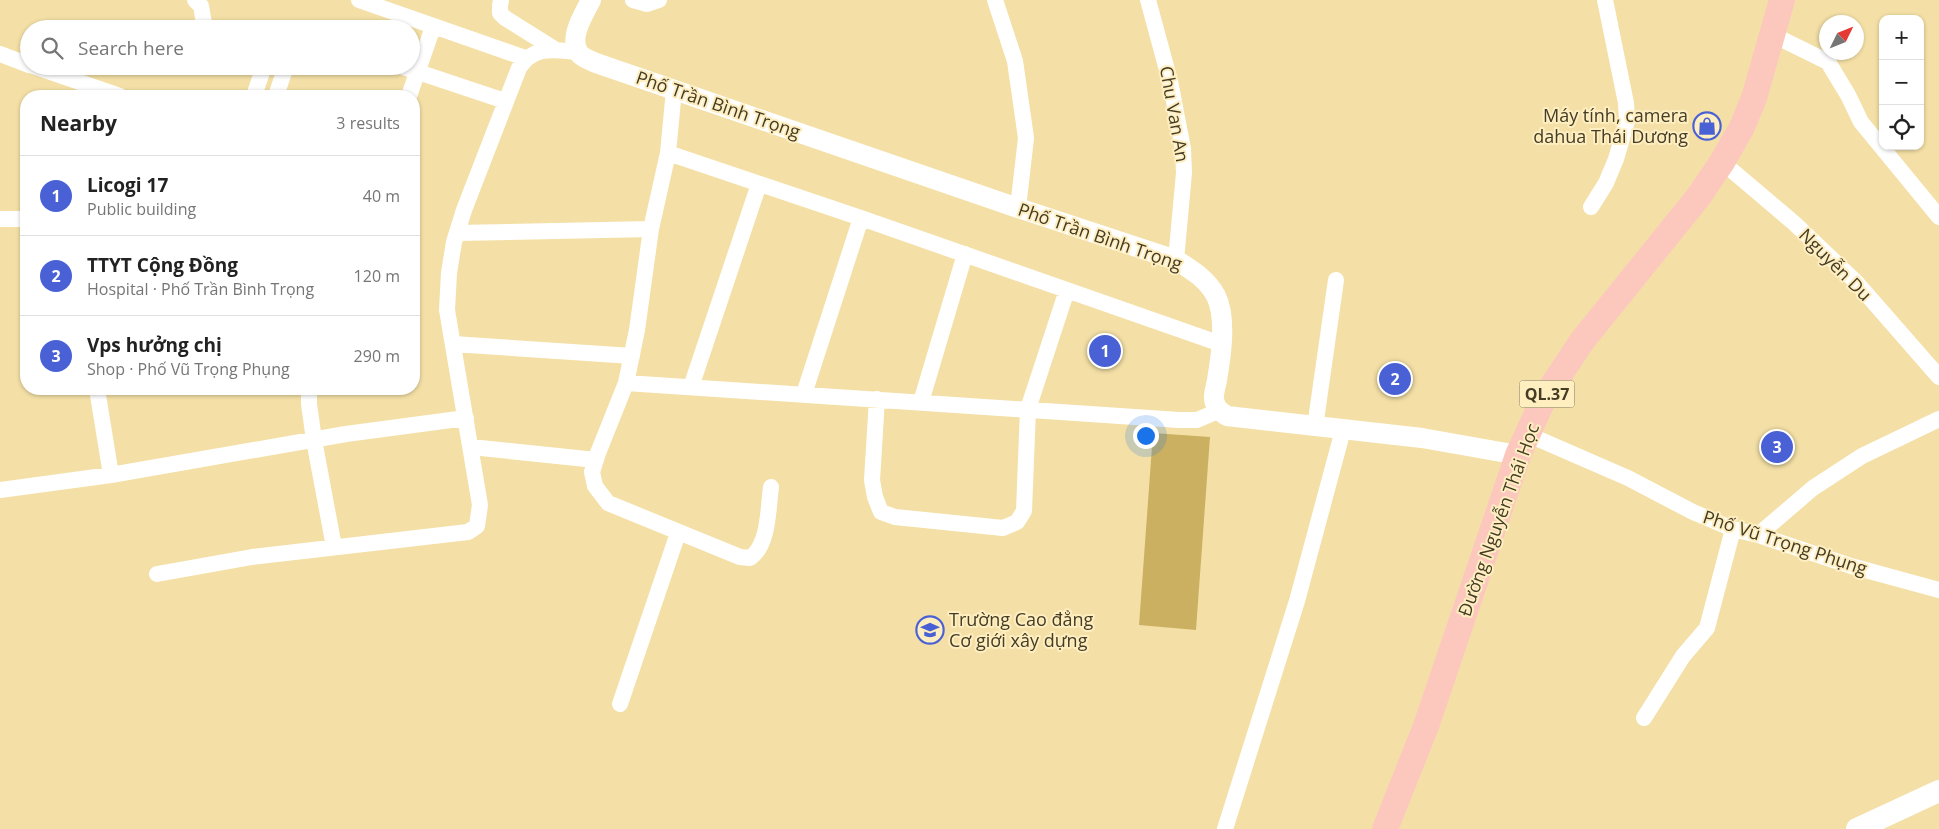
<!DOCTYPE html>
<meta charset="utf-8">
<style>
:root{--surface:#fff;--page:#f2f2f2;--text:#222;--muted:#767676;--line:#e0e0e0;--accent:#4a61d6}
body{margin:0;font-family:"Open Sans",sans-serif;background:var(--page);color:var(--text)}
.controls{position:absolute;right:15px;top:15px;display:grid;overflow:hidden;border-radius:10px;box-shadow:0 1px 4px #0004}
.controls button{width:45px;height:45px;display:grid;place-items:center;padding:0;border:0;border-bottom:1px solid var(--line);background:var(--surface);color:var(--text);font:25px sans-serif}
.compass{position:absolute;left:1819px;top:15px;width:45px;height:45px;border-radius:50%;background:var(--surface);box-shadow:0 1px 4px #0004;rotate:47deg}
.you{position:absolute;left:1145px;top:435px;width:18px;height:18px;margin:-12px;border:4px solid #fff;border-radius:50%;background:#1a73e8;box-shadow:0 0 0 8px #1a73e833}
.badge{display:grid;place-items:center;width:32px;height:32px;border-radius:50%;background:var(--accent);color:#fff;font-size:16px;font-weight:700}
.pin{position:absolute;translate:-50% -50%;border:2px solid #fff;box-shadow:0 1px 5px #0006}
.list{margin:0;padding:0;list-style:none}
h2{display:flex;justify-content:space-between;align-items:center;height:65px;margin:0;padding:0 20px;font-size:21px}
h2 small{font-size:16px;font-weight:400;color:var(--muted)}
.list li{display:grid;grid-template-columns:32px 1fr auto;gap:15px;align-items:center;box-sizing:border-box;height:80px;padding:0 20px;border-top:1px solid var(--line)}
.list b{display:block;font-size:19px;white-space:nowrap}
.list p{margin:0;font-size:16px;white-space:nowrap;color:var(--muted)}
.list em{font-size:16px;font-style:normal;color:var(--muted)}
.icon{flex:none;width:28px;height:28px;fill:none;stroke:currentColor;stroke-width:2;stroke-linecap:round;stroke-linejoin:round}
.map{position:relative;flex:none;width:1939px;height:829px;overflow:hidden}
.search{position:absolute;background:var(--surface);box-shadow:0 1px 4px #0004;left:20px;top:20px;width:400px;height:55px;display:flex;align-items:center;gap:12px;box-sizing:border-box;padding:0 18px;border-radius:28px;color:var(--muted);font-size:19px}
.panel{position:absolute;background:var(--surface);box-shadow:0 1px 4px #0004;left:20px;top:90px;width:400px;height:305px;border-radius:20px}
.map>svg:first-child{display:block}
</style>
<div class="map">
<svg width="1939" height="829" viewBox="0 0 1939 829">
<rect width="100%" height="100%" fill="#f4e0a6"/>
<path fill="#cbb061" d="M1153,433L1210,437L1196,630L1139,625Z"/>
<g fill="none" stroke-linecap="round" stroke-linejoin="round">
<path stroke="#fff" stroke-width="16" d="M195,0L201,6L205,29
M359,0L525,58
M501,0L500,6V13L505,18L556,50
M633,0L647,4L659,0
M995,0L1015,61L1026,138L1018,208
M1148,0L1170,81L1183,149L1184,173L1176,260
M1771,34L1828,62L1848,95L1861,122L1939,217
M0,54L29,65
M33,66L120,96
M400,66L505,101
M674,90L668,153L651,229L637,330L626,383L598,453L592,472L595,486L608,503L740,557L750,558C769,545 768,509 771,487
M254,96L264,66
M276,96L286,66
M409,96L433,27
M668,153L861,218L1221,344
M1722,162L1794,223L1856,282L1939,377
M1591,207L1606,183L1616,159L1627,121L1626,103L1605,0
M0,219H26
M457,233L651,229
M453,344L632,356
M626,383L1179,420H1197L1218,411
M691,387L759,184
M97,389L111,475
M309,389V404L314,440L334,547
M804,394L861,218
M877,399L872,480L875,497L881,512L895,517L1003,528L1017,522L1024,511L1028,409L1067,290
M921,402L965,254
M1315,427L1336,280
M1527,434L1628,478L1693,512L1733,529L1758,535L1851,566L1939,590
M471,447L596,460
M0,490L111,475L346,434L466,418
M1758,535L1813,488L1862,456L1939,419
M157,574L252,557L468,532L477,526L480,505L447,310L449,273L454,242L464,210L519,68C534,45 553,50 578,52
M620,704L678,533
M1644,718L1683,656L1707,628L1733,529
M1225,829L1297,601L1343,430"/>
<path stroke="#fff" stroke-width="20" d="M591,0C584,14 568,38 579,53C582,58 590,60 596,63L1018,208L1176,260C1192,270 1207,279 1216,296C1227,318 1221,357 1217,380C1216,387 1212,397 1215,403C1217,410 1221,412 1227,416L1422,438L1518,455"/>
<path stroke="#fff" stroke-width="22" d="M1857,829L1939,791"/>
<path stroke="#fcc8be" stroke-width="26" d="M1385,829L1426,726L1518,455L1543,400L1582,341L1699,196L1722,162L1742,127L1754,98L1782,0"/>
</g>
<defs>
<g id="shop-ring" transform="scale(1.4375)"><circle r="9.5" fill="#feeec0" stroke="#4a61d6" stroke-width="1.5"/><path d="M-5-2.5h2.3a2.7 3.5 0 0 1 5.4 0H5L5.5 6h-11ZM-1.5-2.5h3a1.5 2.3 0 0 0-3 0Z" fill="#4a61d6"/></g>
<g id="university-ring" transform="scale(1.4375)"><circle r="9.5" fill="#feeec0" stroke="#4a61d6" stroke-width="1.5"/><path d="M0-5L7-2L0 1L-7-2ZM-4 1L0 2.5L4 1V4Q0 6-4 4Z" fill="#4a61d6"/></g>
</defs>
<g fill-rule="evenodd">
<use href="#shop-ring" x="1707" y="126"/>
<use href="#university-ring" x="930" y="630"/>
</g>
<g text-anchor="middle" stroke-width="4" stroke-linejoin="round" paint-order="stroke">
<rect fill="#feeec0" stroke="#7c7154" stroke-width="1" x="1519.5" y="380.5" width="55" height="27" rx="4"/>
<g font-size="16" font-weight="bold" fill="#443c25">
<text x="1547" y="400">QL.37</text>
</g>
<g font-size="18" fill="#443c25" stroke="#feeec0">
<text transform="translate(718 105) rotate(19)" y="6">Phố Trần Bình Trọng</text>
<text transform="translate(1174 114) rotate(80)" y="6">Chu Van An</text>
<text transform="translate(1100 237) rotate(19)" y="6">Phố Trần Bình Trọng</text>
<text transform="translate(1835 265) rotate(45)" y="6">Nguyễn Du</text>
<text transform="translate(1499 520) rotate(-70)" y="6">Đường Nguyễn Thái Học</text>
<text transform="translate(1785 543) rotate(18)" y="6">Phố Vũ Trọng Phụng</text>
</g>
<g font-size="18" fill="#443c25" stroke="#feeec0" text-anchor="end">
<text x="1688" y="122">Máy tính, camera<tspan x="1688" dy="21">dahua Thái Dương</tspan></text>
<text x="949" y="626" text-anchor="start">Trường Cao đẳng<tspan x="949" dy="21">Cơ giới xây dựng</tspan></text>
</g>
</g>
</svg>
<div class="controls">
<button>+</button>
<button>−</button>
<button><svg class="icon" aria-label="locate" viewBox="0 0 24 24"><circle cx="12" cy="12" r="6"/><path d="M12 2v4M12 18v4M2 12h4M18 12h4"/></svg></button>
</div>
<svg class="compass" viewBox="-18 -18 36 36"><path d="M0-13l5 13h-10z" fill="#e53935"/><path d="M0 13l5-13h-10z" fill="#767676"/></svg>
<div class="you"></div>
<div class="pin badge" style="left:1105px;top:351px">1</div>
<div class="pin badge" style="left:1395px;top:379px">2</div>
<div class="pin badge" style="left:1777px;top:447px">3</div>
<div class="search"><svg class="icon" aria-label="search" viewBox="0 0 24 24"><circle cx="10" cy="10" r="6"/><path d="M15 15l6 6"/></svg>Search here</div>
<section class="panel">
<h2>Nearby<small>3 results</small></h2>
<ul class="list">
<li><span class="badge">1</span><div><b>Licogi 17</b><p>Public building</p></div><em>40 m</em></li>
<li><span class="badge">2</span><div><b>TTYT Cộng Đồng</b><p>Hospital · Phố Trần Bình Trọng</p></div><em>120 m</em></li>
<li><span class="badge">3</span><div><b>Vps hưởng chị</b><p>Shop · Phố Vũ Trọng Phụng</p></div><em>290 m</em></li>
</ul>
</section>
</div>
